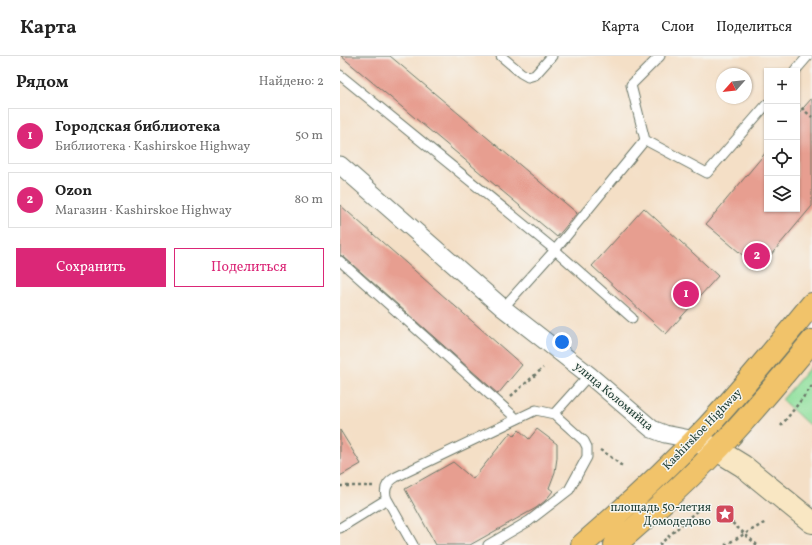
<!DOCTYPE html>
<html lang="ru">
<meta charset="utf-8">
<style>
:root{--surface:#fff;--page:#f2f2f2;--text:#222;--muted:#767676;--line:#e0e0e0;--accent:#db2777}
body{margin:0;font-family:Vollkorn,serif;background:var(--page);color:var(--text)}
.controls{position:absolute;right:12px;top:12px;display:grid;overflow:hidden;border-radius:0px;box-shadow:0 1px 3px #0004}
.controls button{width:36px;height:36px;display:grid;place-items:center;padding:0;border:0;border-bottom:1px solid var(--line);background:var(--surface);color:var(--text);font:20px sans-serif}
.compass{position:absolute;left:376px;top:12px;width:36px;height:36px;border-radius:50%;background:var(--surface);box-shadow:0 1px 3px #0004;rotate:243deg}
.you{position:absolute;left:222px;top:286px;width:14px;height:14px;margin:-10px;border:3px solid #fff;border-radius:50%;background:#1a73e8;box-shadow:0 0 0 6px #1a73e833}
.badge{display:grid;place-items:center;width:26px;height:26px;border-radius:50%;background:var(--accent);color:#fff;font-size:13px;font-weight:700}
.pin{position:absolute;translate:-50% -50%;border:2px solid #fff;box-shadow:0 1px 4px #0006}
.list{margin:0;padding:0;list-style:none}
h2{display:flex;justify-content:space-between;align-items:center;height:52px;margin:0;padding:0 16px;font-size:17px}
h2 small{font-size:13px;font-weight:400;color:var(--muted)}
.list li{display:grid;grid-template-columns:26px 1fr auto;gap:12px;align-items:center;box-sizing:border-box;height:56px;margin:0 8px 8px;padding:0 8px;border:1px solid var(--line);border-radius:0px}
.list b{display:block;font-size:15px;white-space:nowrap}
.list p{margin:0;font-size:13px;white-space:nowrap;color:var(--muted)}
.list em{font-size:13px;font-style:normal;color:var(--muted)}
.actions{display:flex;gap:8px;padding:12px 16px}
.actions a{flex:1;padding:9px 0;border:1px solid var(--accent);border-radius:0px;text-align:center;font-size:14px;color:var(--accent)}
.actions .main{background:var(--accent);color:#fff}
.icon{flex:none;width:22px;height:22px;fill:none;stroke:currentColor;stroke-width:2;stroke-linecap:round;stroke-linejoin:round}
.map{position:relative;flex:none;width:472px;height:489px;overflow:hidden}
header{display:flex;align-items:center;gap:24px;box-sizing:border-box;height:56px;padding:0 20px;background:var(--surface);border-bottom:1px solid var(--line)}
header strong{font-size:19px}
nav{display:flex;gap:22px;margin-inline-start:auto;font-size:14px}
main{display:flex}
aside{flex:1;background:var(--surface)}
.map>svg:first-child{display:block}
</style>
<header>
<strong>Карта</strong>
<nav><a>Карта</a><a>Слои</a><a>Поделиться</a></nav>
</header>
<main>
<aside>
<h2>Рядом<small>Найдено: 2</small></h2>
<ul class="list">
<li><span class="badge">1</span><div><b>Городская библиотека</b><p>Библиотека · Kashirskoe Highway</p></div><em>50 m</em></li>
<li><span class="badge">2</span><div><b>Ozon</b><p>Магазин · Kashirskoe Highway</p></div><em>80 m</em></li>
</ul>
<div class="actions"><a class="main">Сохранить</a><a>Поделиться</a></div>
</aside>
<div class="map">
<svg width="472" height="489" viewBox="0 0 472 489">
<rect width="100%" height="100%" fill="#f6f6f2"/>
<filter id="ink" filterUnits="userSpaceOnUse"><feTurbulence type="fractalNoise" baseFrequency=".025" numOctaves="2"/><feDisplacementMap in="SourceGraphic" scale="8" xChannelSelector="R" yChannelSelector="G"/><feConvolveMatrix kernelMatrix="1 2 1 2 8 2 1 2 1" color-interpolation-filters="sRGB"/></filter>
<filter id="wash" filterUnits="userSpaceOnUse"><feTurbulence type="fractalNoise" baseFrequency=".012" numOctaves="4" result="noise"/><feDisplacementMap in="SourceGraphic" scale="16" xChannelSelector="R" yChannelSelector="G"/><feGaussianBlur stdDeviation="0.9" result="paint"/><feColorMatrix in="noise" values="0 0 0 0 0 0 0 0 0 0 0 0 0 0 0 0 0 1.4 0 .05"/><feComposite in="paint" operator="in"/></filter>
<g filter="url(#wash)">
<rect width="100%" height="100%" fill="#f4dfc6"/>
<path fill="#92e09e" stroke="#588e69" d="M472,309V366L469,369L442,344Z"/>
<g id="blocks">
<path fill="#e79e90" d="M1,0H50L237,157L217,181Z
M472,42V150L419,213L366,168L427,95V153H457V59Z
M0,149L182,309L158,338L4,201L0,199Z
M304,152L378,220L326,278L252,210Z
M197,373L217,388V402L215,416L209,432L213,435L205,445L196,452L130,489H96L65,433L113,406L133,423L171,376L174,380L179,374L189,383Z
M0,374L21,408L0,420Z"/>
</g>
</g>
<g filter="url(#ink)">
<use href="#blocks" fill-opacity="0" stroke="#6a7667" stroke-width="1"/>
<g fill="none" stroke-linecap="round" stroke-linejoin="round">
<g stroke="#6a7667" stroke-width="11">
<path id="lane" d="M161,0L181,17L188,21L195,19L212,0
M455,15L468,0
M0,19L215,194L292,262
M305,84L367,117L427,48
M0,205L177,363
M163,252L215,194L305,84L291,29L320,0
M47,443L73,489
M0,472L47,443C43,433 47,426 56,421L196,354L214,358L249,319
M148,489L189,465L229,434L247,401V391L244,385L214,358"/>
</g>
<g stroke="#6a7667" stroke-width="19">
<path id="street" d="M0,109L163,252L249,319L312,373L325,378L355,384"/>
</g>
<g stroke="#6a7667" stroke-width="24">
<path id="secondary" d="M355,384L377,394L403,410L472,466"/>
</g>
<g stroke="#6a7667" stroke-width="24">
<path id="primary" d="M242,489C285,452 328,412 368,370C404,331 438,289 472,248
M275,489C310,459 345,427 378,393C411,359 441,322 472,285"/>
</g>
<path stroke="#6a7667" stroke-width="2.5" stroke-dasharray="3 3" stroke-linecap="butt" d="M457,48L472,61
M171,340L203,312
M441,370L472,330
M260,394L267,398L282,410
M0,430H33
M379,455L417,489
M319,489L362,450
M385,489L426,466"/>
<use href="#lane" stroke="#fff" stroke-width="9"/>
<use href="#street" stroke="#fff" stroke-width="17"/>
<use href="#secondary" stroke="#f9e7c3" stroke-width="22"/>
<use href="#primary" stroke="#f1c36a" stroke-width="22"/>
</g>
</g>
<defs>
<g id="sight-square" transform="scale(1)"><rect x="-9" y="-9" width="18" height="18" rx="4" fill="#d1495b" stroke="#f6f6f2"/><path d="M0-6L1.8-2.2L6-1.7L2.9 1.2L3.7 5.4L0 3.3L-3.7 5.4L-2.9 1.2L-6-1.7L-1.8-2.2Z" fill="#fff"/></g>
</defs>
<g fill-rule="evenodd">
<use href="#sight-square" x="385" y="458"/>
</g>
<g text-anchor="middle" stroke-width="3" stroke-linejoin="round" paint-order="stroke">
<g font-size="12" fill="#1f3d34" stroke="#f6f6f2">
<text transform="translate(274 340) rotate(40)" y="4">улица Коломийца</text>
<text transform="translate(362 373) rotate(-46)" y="4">Kashirskoe Highway</text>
</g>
<g font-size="12" fill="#1f3d34" stroke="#f6f6f2" text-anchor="end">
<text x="371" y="455">площадь 50-летия<tspan x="371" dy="14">Домодедово</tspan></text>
</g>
</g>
</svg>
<div class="controls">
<button>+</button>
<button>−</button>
<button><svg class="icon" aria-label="locate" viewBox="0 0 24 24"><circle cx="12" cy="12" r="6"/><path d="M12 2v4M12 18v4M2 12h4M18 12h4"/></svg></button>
<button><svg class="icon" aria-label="layers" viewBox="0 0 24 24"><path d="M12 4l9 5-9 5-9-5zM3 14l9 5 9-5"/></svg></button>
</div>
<svg class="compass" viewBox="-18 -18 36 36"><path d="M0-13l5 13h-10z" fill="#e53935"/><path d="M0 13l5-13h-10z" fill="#767676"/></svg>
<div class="you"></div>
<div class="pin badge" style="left:346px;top:238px">1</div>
<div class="pin badge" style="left:417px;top:200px">2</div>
</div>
</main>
